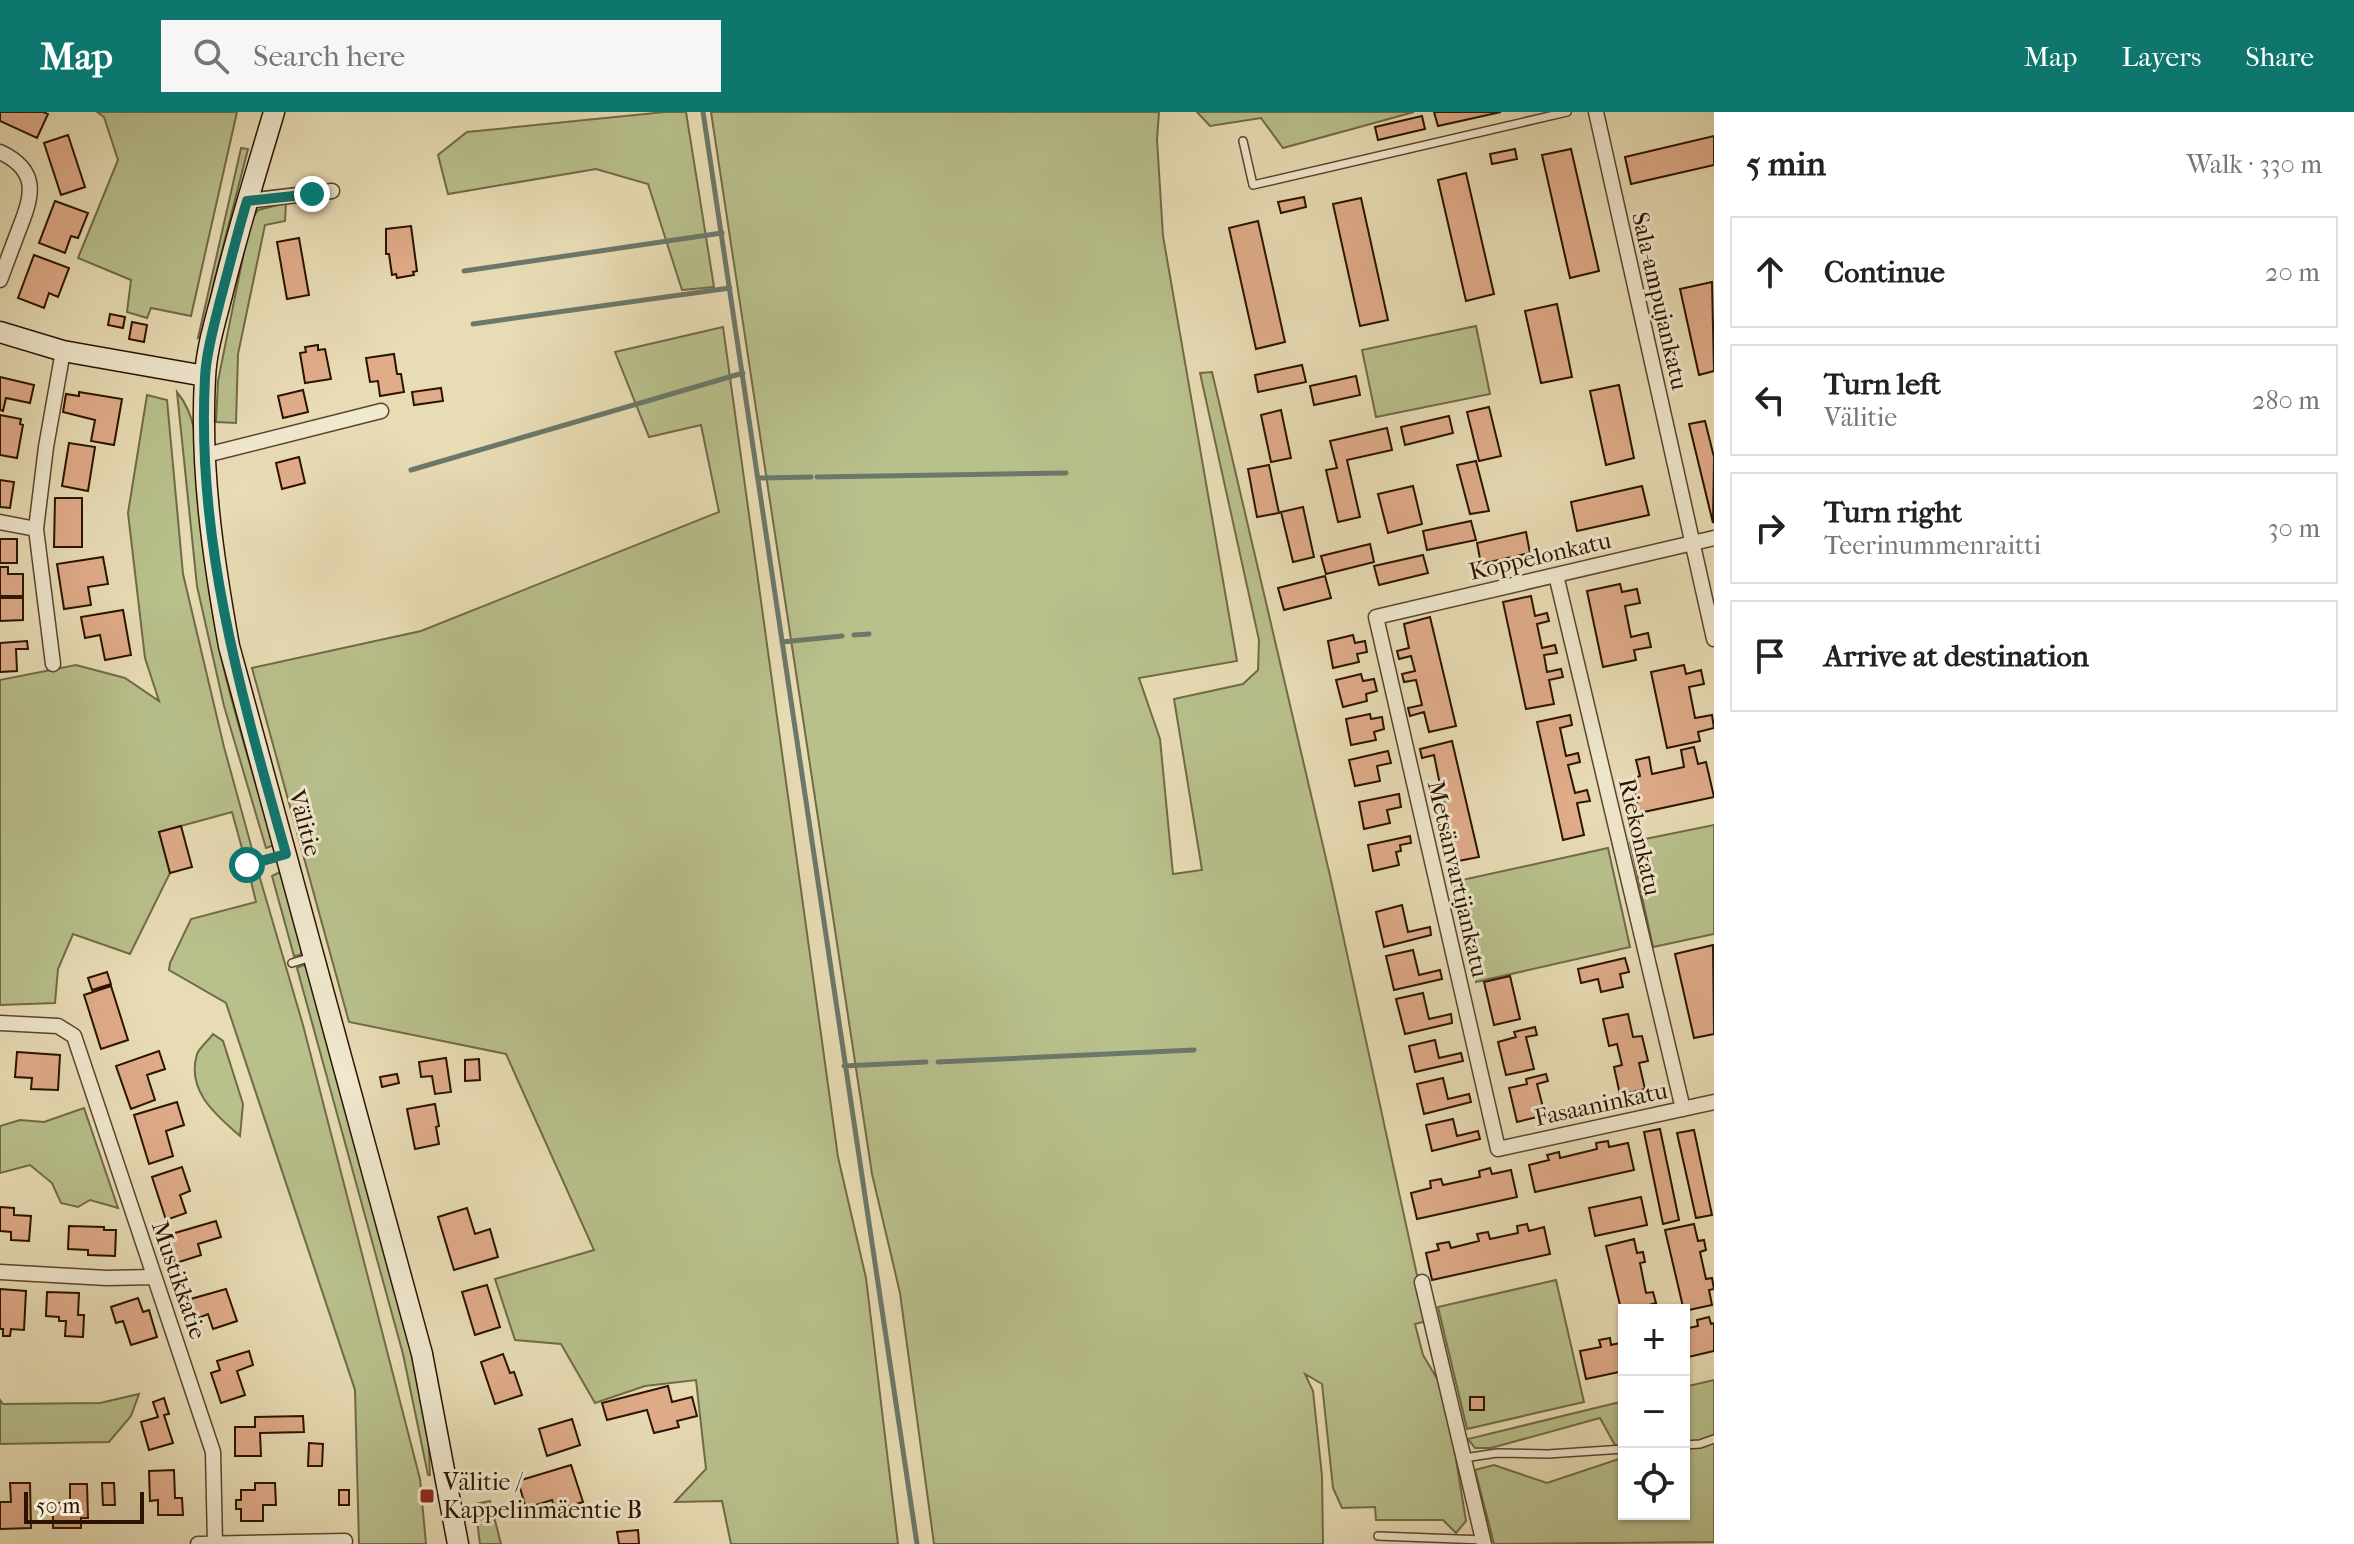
<!DOCTYPE html>
<meta charset="utf-8">
<style>
:root{--surface:#fff;--page:#f6f6f6;--text:#222;--muted:#767676;--line:#e0e0e0;--accent:#0f766e}
body{margin:0;font-family:"IM FELL French Canon",serif;background:var(--page);color:var(--text)}
.controls{position:absolute;right:24px;bottom:24px;display:grid;overflow:hidden;border-radius:0px;box-shadow:0 2px 6px #0004}
.controls button{width:72px;height:72px;display:grid;place-items:center;padding:0;border:0;border-bottom:2px solid var(--line);background:var(--surface);color:var(--text);font:40px sans-serif}
.scale{position:absolute;left:24px;bottom:20px;width:120px;box-sizing:border-box;padding-left:8px;border:4px solid #2b1300;border-top:0;font-size:22px;line-height:28px;white-space:nowrap;color:#2b1300;-webkit-text-stroke:6px #f0e8cf;paint-order:stroke}
.stop{position:absolute;width:24px;height:24px;margin:-18px;border:6px solid #0f766e;border-radius:50%;background:#fff}
.stop.end{background:#0f766e;border-color:#fff;box-shadow:0 2px 8px #0008}
.list{margin:0;padding:0;list-style:none}
h2{display:flex;justify-content:space-between;align-items:center;height:104px;margin:0;padding:0 32px;font-size:34px}
h2 small{font-size:26px;font-weight:400;color:var(--muted)}
.list li{display:grid;grid-template-columns:52px 1fr auto;gap:24px;align-items:center;box-sizing:border-box;height:112px;margin:0 16px 16px;padding:0 16px;border:2px solid var(--line);border-radius:0px}
.list b{display:block;font-size:30px;white-space:nowrap}
.list p{margin:0;font-size:26px;white-space:nowrap;color:var(--muted)}
.list em{font-size:26px;font-style:normal;color:var(--muted)}
.icon{flex:none;width:44px;height:44px;fill:none;stroke:currentColor;stroke-width:2;stroke-linecap:round;stroke-linejoin:round}
.map{position:relative;flex:none;width:1714px;height:1432px;overflow:hidden}
header{display:flex;align-items:center;gap:48px;box-sizing:border-box;height:112px;padding:0 40px;background:var(--accent);color:#fff}
header strong{font-size:38px}
nav{display:flex;gap:44px;margin-inline-start:auto;font-size:28px}
.search{width:560px;height:72px;background:var(--page);display:flex;align-items:center;gap:20px;box-sizing:border-box;padding:0 28px;border-radius:0px;color:var(--muted);font-size:30px}
main{display:flex}
aside{flex:1;background:var(--surface)}
.map>svg:first-child{display:block}
</style>
<header>
<strong>Map</strong>
<div class="search"><svg class="icon" aria-label="search" viewBox="0 0 24 24"><circle cx="10" cy="10" r="6"/><path d="M15 15l6 6"/></svg>Search here</div>
<nav><a>Map</a><a>Layers</a><a>Share</a></nav>
</header>
<main>
<div class="map">
<svg width="1714" height="1432" viewBox="0 0 1714 1432">
<rect width="100%" height="100%" fill="#e8dcb5"/>
<filter id="stains"><feTurbulence type="fractalNoise" baseFrequency=".0025" numOctaves="4"/><feColorMatrix values="0 0 0 0 .2 0 0 0 0 .09 0 0 0 0 .02 0 0 0 .5 -.17"/></filter>
<radialGradient id="worn" r=".72"><stop offset=".6" stop-color="#630" stop-opacity="0"/><stop offset="1" stop-color="#630" stop-opacity=".3"/></radialGradient>
<path fill="#b8c08c" stroke="#726a46" stroke-width="2" d="M97,0H237L191,204L151,196L147,206L127,200L131,168L78,146L118,48L104,5Z
M665,0H686L714,175L682,178L648,72L596,57L448,82L438,43L467,20Z
M711,0H1159L1157,28L1163,124L1237,549L1139,566L1160,627L1173,762L1202,758L1174,587L1243,572L1258,558L1259,528L1200,261L1212,260L1331,768L1427,1209L1415,1212L1423,1243L1445,1280L1466,1409L1456,1421L1443,1408H1376L1375,1395L1342,1396L1333,1376L1322,1272L1305,1262L1313,1279L1322,1364L1323,1432H934L900,1181L872,1062Z
M1197,0H1414L1283,36L1261,6L1210,14Z
M241,36L248,37L214,170L204,223L198,226Z
M286,91L285,109L265,113L238,242L236,311L216,310L218,269L250,110L258,98Z
M1476,214L1490,282L1376,305L1362,238Z
M723,215L838,1045L866,1166L898,1432H731L722,1389L675,1390L706,1357L696,1268L645,1274L595,1291L561,1232L515,1228L495,1167L594,1138L506,942L349,910L252,556L421,519L719,400L701,313L649,325L615,240Z
M177,280C200,308 197,345 199,379C203,436 209,492 222,549C236,610 256,671 273,731L272,734L266,736L224,594L197,474Z
M147,283L167,288L183,462L224,635L252,737L243,740L232,700L159,720L170,761L130,842L73,822L58,857L55,891L0,893V568L76,553L125,566L159,589L145,546L128,401Z
M1714,713V822L1653,835L1630,730Z
M1608,736L1630,835L1476,870L1453,770Z
M280,760L303,837L300,843L294,844L272,764Z
M259,763L303,913L420,1367L426,1432H359L355,1278L226,891L169,858L170,851L191,807L256,790L250,765Z
M303,853L307,855L407,1218L428,1318L430,1363H428L403,1242L297,856Z
M213,922L223,929L243,992L240,1024C216,1003 186,979 197,942C199,936 209,928 213,922Z
M84,996L118,1096L90,1088L78,1095L61,1091L52,1071L30,1053L0,1061V1014L20,1008L44,1010Z
M1556,1168L1584,1290L1467,1317L1438,1195Z
M1714,1268V1430L1494,1432L1475,1358L1494,1353L1547,1371L1622,1346L1600,1306L1491,1336H1475L1468,1327L1624,1289V1402H1684V1275Z
M139,1282L131,1304L109,1330L0,1332V1288L3,1292L100,1291Z
M490,1389L501,1432H480L475,1392Z"/>
<g fill="none" stroke-linecap="round" stroke-linejoin="round">
<path stroke="#6c786a" stroke-width="5" d="M703,0L917,1432
M464,159L722,121
M473,212L730,176
M411,358L743,261
M817,365L1066,361
M759,366L811,365
M854,523L869,522
M782,530L842,524
M938,950L1194,938
M844,954L926,950"/>
</g>
<path fill="#e0ac8a" stroke="#2b1300" stroke-width="2" d="M0,0H43L48,2L37,26L0,9Z
M1434,0H1501L1438,14Z
M1422,4L1425,17L1378,28L1375,15Z
M68,23L85,75L61,83L44,31Z
M1714,24V53L1631,72L1625,45Z
M1515,37L1517,47L1492,52L1490,42Z
M1571,37L1599,159L1570,166L1542,43Z
M1466,61L1494,182L1466,189L1438,68Z
M1304,85L1306,95L1281,101L1278,90Z
M1361,86L1388,208L1360,214L1333,92Z
M55,89L88,101L78,126L71,124L65,141L39,131Z
M1258,109L1285,230L1256,237L1229,116Z
M411,114L417,159L413,160L414,163L397,166L396,162L392,163L389,142H386V117Z
M299,126L309,183L287,187L277,130Z
M34,143L69,156L58,185L49,181L44,196L18,186Z
M1712,170L1714,259L1699,263L1680,177Z
M1557,192L1572,265L1541,271L1525,199Z
M110,202L125,205L123,216L108,213Z
M132,210L147,213L144,230L129,227Z
M318,233V238L325,237L331,267L305,271L300,241L306,240L305,235Z
M394,242L397,262H401L404,280L380,284L378,269L370,270L366,246Z
M1302,253L1306,270L1258,280L1255,263Z
M1356,264L1360,283L1314,293L1310,274Z
M0,265L34,273L30,291L6,286L3,299L0,298Z
M1619,273L1634,346L1606,353L1590,279Z
M441,276L443,289L414,293L412,280Z
M303,278L308,300L283,306L278,284Z
M79,280L122,287L114,333L91,329L95,308L63,300L66,282L79,284Z
M1489,295L1501,344L1479,349L1467,300Z
M1281,298L1291,346L1271,350L1261,303Z
M0,303L21,307L20,312L23,313L17,346L0,343Z
M1449,304L1453,321L1405,333L1401,315Z
M1705,309L1714,345L1713,411L1689,312Z
M1387,316L1392,338L1347,348L1360,405L1338,410L1326,358L1337,356L1330,329Z
M69,331L95,335L88,379L62,374Z
M299,345L305,371L282,377L276,351Z
M1476,349L1489,399L1470,402L1457,353Z
M1269,353L1279,401L1257,405L1248,357Z
M0,368L14,370L10,396L0,395Z
M1413,374L1422,412L1388,421L1378,382Z
M1642,374L1649,403L1577,419L1571,390Z
M55,386H82V435H54Z
M1303,395L1314,445L1293,450L1281,400Z
M1471,409L1476,428L1427,438L1423,419Z
M1526,420L1530,441L1481,452L1477,431Z
M0,427H17V451H0Z
M1370,432L1374,450L1326,462L1321,444Z
M1423,443L1428,461L1379,473L1374,454Z
M103,445L108,472L88,475L91,493L64,497L57,452Z
M0,455H8V462H23V484H0Z
M1325,464L1331,486L1284,498L1278,476Z
M1620,472L1622,480L1637,477L1640,491L1625,494L1631,525L1648,521L1651,535L1634,538L1636,548L1603,555L1587,479Z
M1531,484L1535,504L1547,501L1549,509L1537,512L1542,536L1555,533L1557,541L1544,543L1547,560L1561,557L1563,565L1549,568L1554,592L1526,597L1503,490Z
M0,486H23V508L0,509Z
M123,498L131,543L105,548L100,523L85,526L81,505Z
M1430,505L1456,614L1429,620L1424,600L1410,604L1408,596L1422,593L1416,568L1404,570L1402,562L1415,559L1411,544L1399,547L1397,539L1409,536L1404,512Z
M1353,523L1355,531L1365,529L1367,540L1357,542L1359,550L1333,556L1328,529Z
M27,529L28,537H16L17,559L0,560V531Z
M1684,553L1686,562L1701,558L1704,572L1689,575L1695,606L1712,603L1714,616L1698,620L1700,629L1667,636L1651,560Z
M1361,562L1363,569L1374,567L1377,579L1366,582L1367,589L1343,595L1336,568Z
M1370,602L1371,607L1382,605L1384,617L1374,620L1376,628L1351,633L1346,607Z
M1570,603L1572,613L1560,616L1566,644L1578,641L1580,650L1568,653L1575,681L1587,678L1590,689L1577,691L1584,723L1563,728L1537,610Z
M1452,629L1479,745L1458,749L1451,720L1439,723L1437,712L1449,709L1442,680L1429,682L1428,675L1440,673L1434,643L1422,646L1420,637Z
M1694,635L1698,652L1706,650L1714,685L1639,701L1632,667L1640,664L1636,648L1649,645L1652,662L1684,655L1681,638Z
M1388,639L1391,651L1377,654L1380,669L1355,674L1349,648Z
M1399,682L1401,695L1387,698L1390,711L1364,717L1359,690Z
M181,714L192,755L170,761L159,720Z
M1410,724L1411,731L1400,733L1401,739L1396,740L1399,753L1373,759L1368,733Z
M1402,793L1408,820L1430,815L1431,823L1384,835L1376,800Z
M1713,833L1714,922L1694,926L1675,842Z
M1413,838L1419,863L1440,858L1442,867L1394,878L1386,844Z
M1625,846L1629,860L1620,862L1623,875L1601,880L1598,867L1581,871L1578,857Z
M107,860L111,872L92,878L88,866Z
M1510,864L1520,907L1494,913L1484,870Z
M111,874L128,928L101,937L84,883Z
M1423,881L1429,907L1451,902L1452,911L1405,922L1396,887Z
M1628,902L1633,925L1642,924L1648,949L1639,951L1645,977L1620,983L1614,955L1622,953L1617,932L1609,934L1603,907Z
M1535,915L1537,923L1526,925L1534,957L1506,963L1498,930L1516,925L1514,920Z
M1435,928L1439,946L1461,941L1463,949L1415,960L1409,934Z
M159,939L165,957L147,963L155,988L131,997L116,954Z
M17,940L60,943L58,978L31,977L32,966L15,965Z
M446,946L451,980L435,982L432,964L421,965L419,950Z
M479,947L480,968L465,969V948Z
M397,962L399,971L382,975L380,965Z
M1546,962L1548,969L1537,972L1545,1003L1517,1010L1509,976L1527,972L1526,967Z
M1443,966L1448,987L1469,982L1471,990L1424,1002L1417,972Z
M177,990L184,1013L166,1019L173,1044L149,1052L134,1003Z
M435,992L439,1014L436,1015L439,1032L415,1037L407,997Z
M1453,1007L1457,1024L1478,1019L1480,1027L1432,1039L1426,1013Z
M1660,1017L1679,1108L1663,1112L1644,1020Z
M1694,1018L1712,1103L1696,1106L1677,1021Z
M1608,1029L1609,1035L1628,1031L1634,1058L1535,1080L1529,1053L1549,1048L1547,1043L1559,1040L1560,1046L1597,1037L1596,1031Z
M182,1055L190,1079L180,1083L186,1101L166,1108L152,1065Z
M1490,1056L1492,1062L1511,1058L1517,1085L1417,1107L1411,1081L1431,1076L1430,1069L1441,1067L1443,1073L1480,1065L1479,1059Z
M1641,1085L1647,1113L1595,1124L1589,1096Z
M0,1095L14,1096V1103L31,1104L29,1129L11,1128V1120L0,1119Z
M467,1096L475,1122L490,1117L498,1145L454,1158L438,1105Z
M216,1109L221,1125L198,1132L201,1143L176,1151L168,1123Z
M1527,1112L1529,1119L1544,1115L1550,1142L1432,1168L1426,1141L1439,1138L1437,1132L1449,1130L1451,1136L1479,1129L1477,1122L1488,1120L1490,1127L1518,1121L1517,1114Z
M1694,1112L1698,1129L1704,1128L1706,1138L1700,1140L1706,1167L1712,1166L1714,1177L1709,1178L1712,1193L1684,1199L1665,1118Z
M69,1114L104,1115V1118H116L115,1144L88,1143V1138L68,1137Z
M1634,1127L1637,1141L1643,1140L1645,1150L1640,1151L1646,1181L1653,1180L1656,1191L1649,1193L1650,1198H1624V1210L1606,1134Z
M487,1173L500,1215L475,1223L462,1180Z
M0,1177L26,1179L24,1218L11,1217L10,1224H3V1217H0Z
M226,1177L237,1209L213,1217L208,1202L194,1208L187,1188Z
M47,1180L79,1181L78,1203H84L83,1225L65,1224L66,1209H59V1205L46,1204Z
M138,1186L143,1200L149,1198L157,1225L131,1233L123,1209L116,1211L111,1195Z
M1709,1205L1711,1212L1714,1211V1239L1684,1246V1217L1698,1214L1697,1208Z
M1610,1226L1611,1233L1624,1230V1259L1586,1267L1580,1239L1601,1235L1599,1228Z
M249,1239L253,1253L237,1259L245,1283L221,1291L211,1261L220,1258L217,1249Z
M503,1242L510,1261L514,1260L522,1283L495,1292L481,1250Z
M668,1274L672,1290L692,1285L697,1304L677,1309L679,1315L654,1321L647,1298L607,1308L602,1291Z
M1470,1285H1484V1298H1470Z
M164,1286L169,1302L164,1303L173,1331L149,1338L141,1310L158,1305L153,1290Z
M303,1304L304,1320L260,1321L261,1344H235V1315H255V1305Z
M572,1307L580,1333L547,1344L539,1317Z
M309,1331L323,1332L322,1354H308Z
M571,1353L583,1390L555,1398L552,1388L526,1396L518,1369Z
M174,1358L175,1386H182L183,1403H158V1388L150,1389L149,1359Z
M10,1371H30L31,1416L0,1417V1390H11Z
M102,1371H114L115,1393H103Z
M255,1371H275L276,1393H263V1409H241V1397H236V1388H241V1378H255Z
M70,1372H87L88,1406H81V1416H53V1391H70Z
M339,1378H349V1393H339Z
M638,1418L639,1432H619L617,1420Z"/>
<g fill="none" stroke-linecap="round" stroke-linejoin="round">
<g stroke="#5a452d" stroke-width="10">
<path id="lane" d="M1243,29L1253,73L1567,0
M247,753L284,743
M292,851L312,845
M1684,1333L1700,1332L1714,1327
M1464,1346L1497,1341L1548,1342L1624,1337
M1378,1424L1484,1428"/>
</g>
<g stroke="#5a452d" stroke-width="17">
<path id="street" d="M1596,0L1714,527
M0,40C41,59 32,85 18,120C12,136 6,152 0,168
M247,89L332,79
M206,343L381,299
M0,410L36,417
M1714,426L1376,505L1498,1037L1714,990
M1556,463L1683,997
M53,552L36,417L46,335L63,239
M0,911L58,914L74,924L213,1340L215,1432
M0,1160L107,1166L154,1165
M1422,1170L1484,1432
M198,1432L345,1429"/>
</g>
<g stroke="#2b1300" stroke-width="23">
<path id="secondary" d="M274,0C256,61 237,121 222,183C215,210 206,239 205,266C200,357 213,446 229,534L422,1242L458,1432
M0,220L63,239L205,264"/>
</g>
<use href="#lane" stroke="#f0e8cf" stroke-width="7"/>
<use href="#street" stroke="#f0e8cf" stroke-width="14"/>
<use href="#secondary" stroke="#f0e8cf" stroke-width="20"/>
</g>
<g fill="none" stroke-linecap="round" stroke-linejoin="round">
<path stroke="#0f766e" stroke-width="10" d="M247,753L286,742C242,586 196,430 205,266C206,241 214,214 220,189C229,156 237,122 247,89L312,82"/>
</g>
<rect fill="#8f2418" stroke="#f0e8cf" stroke-width="3" x="419" y="1376" width="16" height="16" rx="4"/>
<g text-anchor="middle" stroke-width="6" stroke-linejoin="round" paint-order="stroke">
<g font-size="24" fill="#2b1300" stroke="#f0e8cf">
<text transform="translate(1660 189) rotate(77)" y="8">Sala-ampujankatu</text>
<text transform="translate(1540 444) rotate(-13)" y="8">Koppelonkatu</text>
<text transform="translate(305 711) rotate(75)" y="8">Välitie</text>
<text transform="translate(1640 725) rotate(77)" y="8">Riekonkatu</text>
<text transform="translate(1458 767) rotate(77)" y="8">Metsänvartijankatu</text>
<text transform="translate(1601 992) rotate(-12)" y="8">Fasaaninkatu</text>
<text transform="translate(179 1168) rotate(71)" y="8">Mustikkatie</text>
</g>
<g font-size="24" fill="#2b1300" stroke="#f0e8cf" text-anchor="start">
<text x="443" y="1378">Välitie /<tspan x="443" dy="28">Kappelinmäentie B</tspan></text>
</g>
</g>
<rect width="100%" height="100%" filter="url(#stains)"/>
<rect width="100%" height="100%" fill="url(#worn)"/>
</svg>
<div class="controls">
<button>+</button>
<button>−</button>
<button><svg class="icon" aria-label="locate" viewBox="0 0 24 24"><circle cx="12" cy="12" r="6"/><path d="M12 2v4M12 18v4M2 12h4M18 12h4"/></svg></button>
</div>
<div class="scale">50 m</div>
<div class="stop" style="left:247px;top:753px"></div>
<div class="stop end" style="left:312px;top:82px"></div>
</div>
<aside>
<h2>5 min<small>Walk · 330 m</small></h2>
<ul class="list">
<li><svg class="icon" aria-label="ahead" viewBox="0 0 24 24"><path d="M12 20V5M6 11l6-6 6 6"/></svg><div><b>Continue</b></div><em>20 m</em></li>
<li><svg class="icon" aria-label="left" viewBox="0 0 24 24"><path d="M17 20v-9H6M10 6l-5 5 5 5"/></svg><div><b>Turn left</b><p>Välitie</p></div><em>280 m</em></li>
<li><svg class="icon" aria-label="right" viewBox="0 0 24 24"><path d="M7 20v-9h11M14 6l5 5-5 5"/></svg><div><b>Turn right</b><p>Teerinummenraitti</p></div><em>30 m</em></li>
<li><svg class="icon" aria-label="arrive" viewBox="0 0 24 24"><path d="M6 21V4h12l-3 4 3 4H6"/></svg><div><b>Arrive at destination</b></div></li>
</ul>
</aside>
</main>
